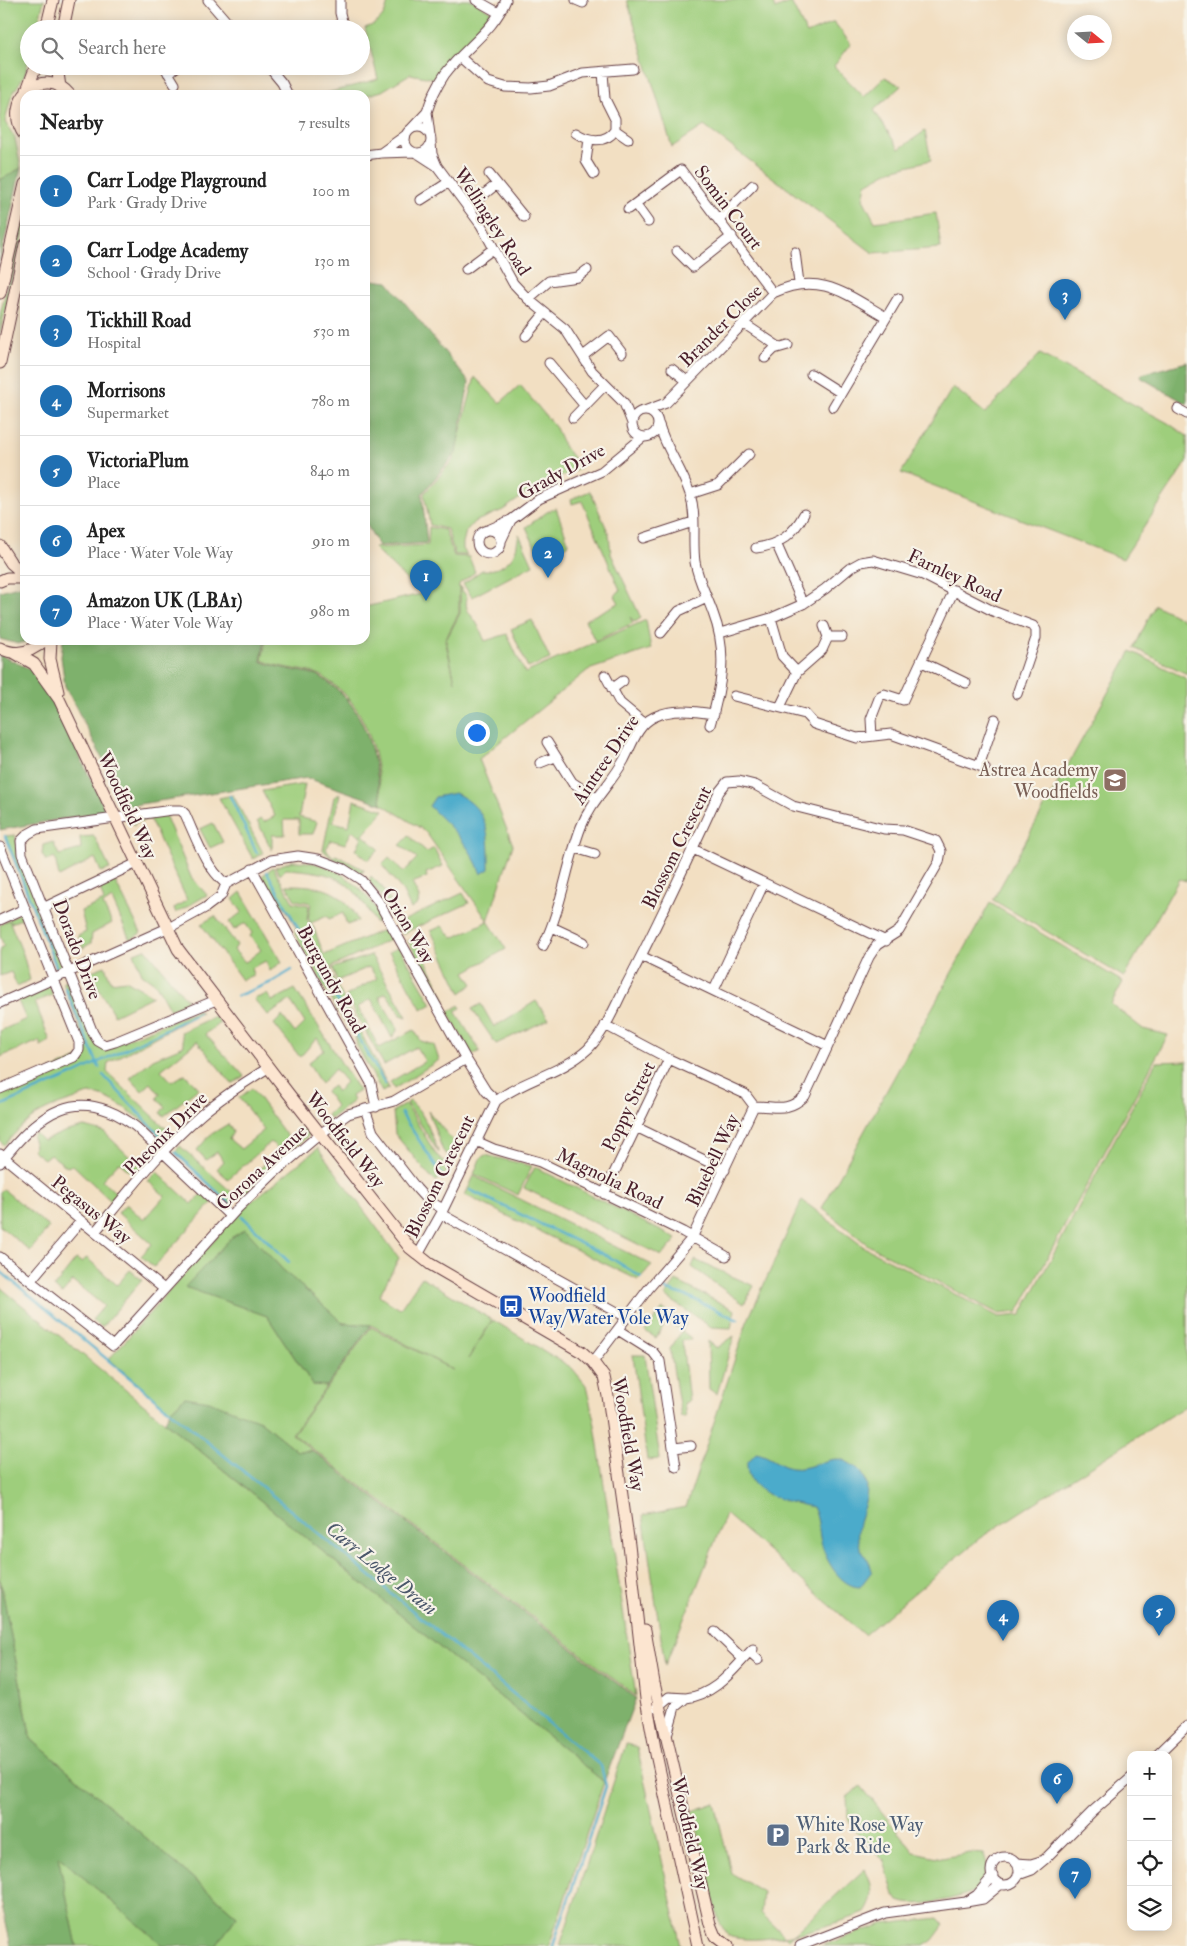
<!DOCTYPE html>
<meta charset="utf-8">
<style>
:root{--surface:#fff;--page:#f6f6f6;--text:#222;--muted:#767676;--line:#e0e0e0;--accent:#1f6fb2}
body{margin:0;font-family:"IM FELL Double Pica",serif;background:var(--page);color:var(--text)}
.controls{position:absolute;right:15px;bottom:15px;display:grid;overflow:hidden;border-radius:10px;box-shadow:0 2px 12px #0003}
.controls button{width:45px;height:45px;display:grid;place-items:center;padding:0;border:0;border-bottom:1px solid var(--line);background:var(--surface);color:var(--text);font:25px sans-serif}
.compass{position:absolute;left:1067px;top:15px;width:45px;height:45px;border-radius:50%;background:var(--surface);box-shadow:0 2px 12px #0003;rotate:108deg}
.you{position:absolute;left:476px;top:732px;width:18px;height:18px;margin:-12px;border:4px solid #fff;border-radius:50%;background:#1a73e8;box-shadow:0 0 0 8px #1a73e833}
.badge{display:grid;place-items:center;width:32px;height:32px;border-radius:50%;background:var(--accent);color:#fff;font-size:16px;font-weight:700}
.pin{position:absolute;translate:-50% -41px;filter:drop-shadow(0 1px 2px #0008)}
.pin::after{content:'';position:absolute;top:26px;width:18px;height:15px;background:inherit;clip-path:polygon(0 0,100% 0,50% 100%)}
.list{margin:0;padding:0;list-style:none}
h2{display:flex;justify-content:space-between;align-items:center;height:65px;margin:0;padding:0 20px;font-size:21px}
h2 small{font-size:16px;font-weight:400;color:var(--muted)}
.list li{display:grid;grid-template-columns:32px 1fr auto;gap:15px;align-items:center;box-sizing:border-box;height:70px;padding:0 20px;border-top:1px solid var(--line)}
.list b{display:block;font-size:19px;white-space:nowrap}
.list p{margin:0;font-size:16px;white-space:nowrap;color:var(--muted)}
.list em{font-size:16px;font-style:normal;color:var(--muted)}
.icon{flex:none;width:28px;height:28px;fill:none;stroke:currentColor;stroke-width:2;stroke-linecap:round;stroke-linejoin:round}
.map{position:relative;flex:none;width:1187px;height:1946px;overflow:hidden}
.search{position:absolute;background:var(--surface);box-shadow:0 2px 12px #0003;left:20px;top:20px;width:350px;height:55px;display:flex;align-items:center;gap:12px;box-sizing:border-box;padding:0 18px;border-radius:28px;color:var(--muted);font-size:19px}
.panel{position:absolute;background:var(--surface);box-shadow:0 2px 12px #0003;left:20px;top:90px;width:350px;height:555px;border-radius:15px}
.map>svg:first-child{display:block}
</style>
<div class="map">
<svg width="1187" height="1946" viewBox="0 0 1187 1946">
<rect width="100%" height="100%" fill="#f7f3e8"/>
<filter id="ink" filterUnits="userSpaceOnUse"><feTurbulence type="fractalNoise" baseFrequency=".02" numOctaves="2"/><feDisplacementMap in="SourceGraphic" scale="10" xChannelSelector="R" yChannelSelector="G"/><feConvolveMatrix kernelMatrix="1 2 1 2 8 2 1 2 1" color-interpolation-filters="sRGB"/></filter>
<filter id="wash" filterUnits="userSpaceOnUse"><feTurbulence type="fractalNoise" baseFrequency=".0096" numOctaves="4" result="noise"/><feDisplacementMap in="SourceGraphic" scale="20" xChannelSelector="R" yChannelSelector="G"/><feGaussianBlur stdDeviation="1.12" result="paint"/><feColorMatrix in="noise" values="0 0 0 0 0 0 0 0 0 0 0 0 0 0 0 0 0 1.4 0 .05"/><feComposite in="paint" operator="in"/></filter>
<g filter="url(#wash)">
<rect width="100%" height="100%" fill="#f2dfc2"/>
<path fill="#9ece7c" stroke="#747654" d="M0,0H44L37,29H29V59L25,74L11,97L5,122L15,138L21,168L0,180Z
M388,0H472L495,14L436,79L410,74L382,91L365,96L320,95L378,79L365,28C380,23 386,16 388,0Z
M627,0H772L775,9L791,2L807,34L834,22L851,44L834,66L864,97L885,77L901,86L874,110L899,149L925,131L931,160L891,170L866,184L863,199L875,222L936,213L941,248L873,253L704,126L672,147Z
M25,210V226L0,333V315Z
M1040,354L1168,423L1187,436V462L1123,559L901,473L953,387L985,413Z
M475,377L500,403L520,385L556,428L564,446L581,468L530,491L503,510L474,522L466,531L463,543V549L467,555H455L447,529L430,525L424,494L453,460Z
M590,491L609,534L611,554L641,618L635,622L630,617L633,623L595,641L585,620L619,603L615,596L620,590L582,501L572,504L571,499Z
M556,508L569,544L550,556L536,549L526,527L547,512Z
M429,527L445,530L454,556L469,557L475,572L459,584V613L445,640L455,681L446,640L460,613V587L467,597C464,610 470,613 476,622C480,628 482,635 485,641L507,634L525,673L646,620L651,649L588,670L479,759L513,845L488,921L506,949L465,972L473,984L461,993L431,931L442,926L453,938L488,921L425,831L382,804C377,760 371,712 333,684C328,681 323,675 317,674C299,668 280,669 262,660L266,640H365V607L421,594L374,548L428,545Z
M519,534L533,565L472,597L463,584L482,570C495,571 507,566 514,554C517,549 517,541 519,534Z
M1155,605L1187,621V674L1134,648Z
M532,620L550,659L528,668L511,629Z
M1131,651L1187,679V881L1179,879L1124,977L993,900Z
M305,784L299,817L317,822L313,834H299V820H284L285,835H272V850L257,821L261,819L264,822L275,816L262,791Z
M340,794L333,822L349,826L354,800L384,810L363,835L379,849L368,860L356,850L362,837L352,831L345,844L331,840L326,849L333,857L336,855L364,870L362,873L332,858L323,850L334,797Z
M233,795L263,853L253,859L219,798Z
M163,814L166,817L191,877L207,895L176,913L174,908L187,900L150,819L135,823L134,826L131,819Z
M213,823L223,842L210,848L200,829Z
M15,835L20,858L64,967L57,969L5,836Z
M94,836L110,869L101,872L95,858L59,877L55,858L46,861L42,854L43,845L53,842L59,855L81,849L80,837Z
M409,836L427,852L434,848L443,866L426,873L427,877L412,883L419,897L418,904L411,909L402,890L382,865L389,858L404,872L417,858L400,845Z
M292,861C334,861 363,884 382,919L375,923C352,878 335,872 286,869L280,875L275,867Z
M273,867L293,902L309,905L307,920L313,926L324,955L388,928L392,939L331,967L332,976L389,1088L382,1092L357,1046L355,1036L338,1012L295,934L296,927L284,906L278,905L262,876Z
M371,876L382,887L398,914L392,916L386,903L369,881Z
M115,881L141,933L130,940L112,899L103,905L112,923L92,934L91,943L83,948L78,936L86,932L81,911L104,901L100,889Z
M286,885C319,885 342,888 358,921L347,925L343,913L329,919L327,916L311,923L308,918L311,903L295,900Z
M241,892L282,962L270,971L266,961L251,968L253,975L242,980L201,924L215,916L237,945L234,950L245,962L247,961L261,950L250,936L252,933L245,923L234,930L229,922L242,912L233,899Z
M463,893L469,903L402,934L396,924Z
M990,903L1123,982L1111,1004L1143,1029L1168,1035L1018,1312L999,1314L868,1245L822,1208Z
M23,911L26,917L11,923L9,920L23,954L30,980L17,986L11,972L0,976V948L4,946L0,936V925Z
M415,938L446,1001L443,1003L408,941Z
M399,947L432,1004L422,1010L389,952Z
M146,949L187,1000L170,1010L156,984L142,974L134,953Z
M371,955L407,1017L401,1015L386,993L379,997L398,1029L392,1038L371,999L358,1007L379,1048L414,1030L421,1041L434,1045L439,1060L394,1089L390,1082L425,1061L416,1047L384,1065L346,996L377,978L369,967L337,981L333,968Z
M105,966L111,982L126,980L153,996L114,1015L89,972Z
M69,980L104,1048L197,1011L201,1012L108,1063L107,1072L172,1134L165,1140C150,1126 112,1094 91,1094C86,1094 78,1098 73,1100C37,1111 29,1118 4,1145L0,1141V1093L83,1056L86,1046L63,982Z
M49,986L53,995L35,1002L50,1041L41,1046L39,1041L0,1057V1031L26,1019L18,1001Z
M295,989L359,1091L351,1096L353,1101L330,1119L327,1115L336,1106L326,1091L333,1086L337,1092L346,1082L335,1069L321,1084L308,1063L324,1050L317,1038L300,1057L274,1024L282,1016L295,1033L305,1023L290,1000L268,1016L254,999L267,994L272,1001Z
M536,1001L549,1019L496,1044L472,1009L481,1004L494,1027Z
M459,1005L461,1008L455,1011L480,1051L472,1055L448,1013Z
M215,1016L220,1023L205,1034L244,1076L232,1084L197,1041L161,1070L172,1082L185,1074L199,1088L164,1116L160,1113L165,1107L157,1098L160,1094L151,1083L142,1091L130,1078L153,1059L184,1046L181,1032Z
M1187,1061V1405L980,1538L864,1635L726,1514L665,1666L643,1515L686,1507L747,1322L802,1200L864,1247L999,1317L1021,1315L1156,1062Z
M252,1088L289,1139L302,1128L310,1134L240,1197L236,1192L279,1150L271,1142L228,1179L217,1169L224,1161L217,1152L206,1160L197,1150L210,1135L228,1124L233,1132L229,1139L241,1149L264,1130L239,1098Z
M410,1101C426,1114 431,1135 439,1153L407,1103Z
M406,1104L435,1153L449,1167L443,1180L439,1178L437,1181L431,1178L395,1134L393,1111Z
M428,1111L459,1148L454,1160L443,1151Z
M84,1127L104,1132L142,1169L136,1177L119,1162L102,1180L117,1194L111,1201L73,1165L67,1167L50,1154L44,1159L32,1150L35,1146L32,1137L35,1133L43,1141L64,1132Z
M180,1146L237,1197L230,1204L175,1152Z
M318,1148L399,1258L379,1296L400,1309L422,1277L492,1320L468,1359L493,1320L572,1368L586,1385L595,1425L636,1696L293,1434L371,1327L453,1370L371,1325L343,1323L283,1270L245,1230L231,1238L186,1287L267,1316L313,1385L327,1386L292,1434L313,1451H297L260,1421L185,1397L170,1411L109,1359L241,1210Z
M485,1155L532,1166L518,1195L474,1174L480,1159Z
M535,1167L677,1239L662,1256L524,1188Z
M157,1172L192,1204L203,1192L213,1202L154,1267L141,1256L152,1244L118,1213L126,1204L144,1220L165,1196L148,1181Z
M474,1176L652,1265L638,1280L465,1195Z
M3,1189L49,1227L30,1251L0,1226V1192Z
M87,1258L117,1285L130,1270L142,1280L102,1327L92,1320L104,1306L73,1281L62,1294L54,1287L76,1259L81,1262Z
M695,1260L754,1286L744,1304L692,1267Z
M676,1281L735,1310L731,1328L711,1327L665,1296Z
M0,1287L604,1782L549,1946H216L237,1916L31,1739L0,1579Z
M663,1309L686,1324L682,1331L692,1339L682,1341L689,1401L684,1403L686,1417H681L670,1349L682,1331L667,1320L656,1338L645,1331Z
M734,1336L717,1394L709,1389L708,1341L717,1348Z
M633,1355H645L660,1459L647,1460Z
M626,1744L637,1747L681,1946H560Z
M861,1786L914,1852L942,1858L970,1853L984,1854L988,1868L978,1890C959,1898 918,1909 898,1901L894,1895L884,1861L855,1831L848,1818L847,1797Z
M715,1803L731,1873L763,1892L761,1913L788,1939L865,1869C873,1884 875,1899 865,1913C829,1926 767,1946 731,1937C726,1934 722,1926 719,1922L693,1811Z
M57,1855L164,1946H77Z
M938,1918L944,1925L933,1940L924,1946H821L883,1924Z"/>
<path fill="#7eb16c" stroke="#64684c" d="M21,168L0,261V180Z
M365,279L388,282L469,382L456,453L422,494L427,543L379,546L365,522Z
M1187,362V404L1140,377L1142,374Z
M18,586L25,587V640H31L18,644L0,639V591Z
M63,640H265L261,661C279,669 298,670 317,675C322,677 328,682 333,686C369,713 375,762 382,804L307,778L127,806L65,686L61,657Z
M0,655L32,670L52,699L106,811L0,830Z
M245,1229L283,1270L343,1323L371,1325L327,1386L313,1385L267,1316L185,1287L231,1238Z
M185,1397L209,1401L260,1421L297,1451H313L636,1698L604,1782L165,1422L170,1411Z
M0,1579L31,1739L237,1916L216,1946H164L58,1856L77,1946H11L0,1896Z"/>
<path fill="#4cabcb" stroke="#4b657b" d="M455,793C490,809 489,835 489,869L481,874C470,844 451,828 429,806L435,797Z
M756,1453C769,1455 779,1466 791,1468C809,1471 823,1458 840,1459C845,1460 852,1465 857,1468C882,1490 851,1518 859,1544C862,1554 870,1560 872,1571L860,1587C840,1587 825,1559 821,1542C818,1529 819,1519 813,1507C789,1502 745,1495 747,1463Z"/>
<g fill="none" stroke-linecap="round" stroke-linejoin="round">
<path stroke="#4cabcb" stroke-width="2.5" d="M230,796L257,853
M5,836L57,969
M267,872L313,955
M322,974L385,1084
M65,988L99,1067
M237,996L272,982L292,970
M103,1075L165,1141
M0,1106L72,1075L199,1013
M401,1113L442,1175
M175,1152L231,1205
M470,1190L611,1258L641,1277
M242,1216L289,1262
M0,1271L601,1766L606,1786L553,1946
M665,1289L689,1297L738,1320"/>
</g>
</g>
<g filter="url(#ink)">
<g fill="none" stroke-linecap="round" stroke-linejoin="round">
<g stroke="#633c42" stroke-width="11">
<path id="street" d="M208,0L233,29
M340,0V13L344,29
M476,0L499,13
M576,0L583,3
M460,57L488,82L505,87L531,88L549,86L583,73L633,69
M164,66L175,84
M268,66L282,83L288,95
M168,73L178,66
M427,112C431,98 437,86 445,74C464,48 494,31 506,0
M405 140a13 13 0 1 1 26 0a13 13 0 1 1-26 0Z
M411,129L427,112L430,135
M615,130L628,139
M576,133C588,141 606,144 615,130V119L605,99L603,72
M406,135L381,153L413,152
M589,139L586,161L594,174
M417,153L437,166L432,154L431,143
M365,155L381,153
M437,166L481,225L513,283L528,299L565,329L592,371L624,403L632,423
M489,174L524,217
M421,200L449,182
M635,204L648,222
M468,207L497,184
M628,209L681,170L773,293
M719,219L753,185
M677,251L693,267L732,236
M795,252L799,283
M466,269L493,249
M528,299L549,281L578,277L587,270
M743,323L779,347
M526,336L545,313
M583,356L609,336L622,353
M765,358L774,349L788,345
M549,363L585,406
M672,369L687,381
M811,374L841,393
M833,407L898,298
M1178,409L1187,414
M647,410L666,403L773,293C819,271 846,294 886,317
M632 424a13 13 0 1 1 26 0a13 13 0 1 1-26 0Z
M573,418L605,385
M659,425C666,449 682,469 690,494C697,516 692,540 695,562C698,580 707,596 713,613C728,652 722,686 710,725
M690,494L718,485L749,454
M511,520L539,499L602,471L643,437
M488,530L511,520L501,541
M477 542a12 12 0 1 1 24 0a12 12 0 1 1-24 0Z
M644,538L693,522
M776,543L803,604
M756,548C779,545 793,535 804,514
M771,618L782,656L797,672
M824,626L828,637H842
M661,633L679,611L707,598
M720,633L771,618L803,604L825,589L850,568L861,562L873,560L923,575L993,611L1033,626L1036,630V638L1017,694
M922,662L966,683
M605,675L620,703L644,723
M612,689L623,681
M734,696L805,714L814,724L857,738L891,734L985,768
M780,707L797,672L822,650L828,637
M872,736L871,719L880,696L884,694L903,700L954,590
M547,742L572,782L596,798
M540,763L555,757
M979,766L995,719
M0,847L79,1042V1050L74,1057L0,1089
M575,848L595,854
M693,849L886,941
M252,869L371,1083L376,1107
M45,907L137,863
M0,920L24,909
M552,927L584,942
M543,946C562,908 566,866 581,827C591,801 611,784 624,760C632,745 637,725 654,717C672,708 694,711 714,714
M641,956L828,1046
M714,990L764,883
M216,1000L115,1042L105,1045L98,1041L93,1033L22,854L21,841L28,834L37,829L172,810H181L185,814C197,840 205,866 226,884
M0,1003L174,925L205,908L221,896L226,884L271,860L298,856L318,859L344,869L361,880L378,901L466,1059L486,1091L496,1101
M365,1109L373,1132L417,1189L427,1200L443,1209
M636,1127L725,1170
M476,1141L494,1149L540,1162L683,1232L726,1256
M0,1154L164,1289
M0,1163C39,1113 77,1082 136,1127L230,1216
M604,1194L669,1059
M441,1214L626,1317
M95,1232C128,1192 162,1148 202,1114C222,1097 245,1082 268,1068
M418,1255L441,1214L496,1101C524,1079 561,1074 588,1049C605,1032 614,1008 625,987C659,923 689,857 719,792L727,782L739,781L755,785L793,806L884,829L903,830L936,841L941,851L939,862L899,931L877,945L869,957L805,1096C787,1113 776,1106 754,1106
M0,1257L113,1346L238,1208L274,1173L320,1134L348,1114L394,1101L466,1059
M31,1280L81,1221
M618,1330L653,1352L660,1361L676,1467
M593,1362L649,1288L692,1238L754,1106L745,1094L669,1059L605,1025
M674,1448L691,1446
M715,1632L743,1659
M750,1653L758,1660
M686,1698C717,1694 733,1669 753,1649
M656,1708L669,1697L686,1698L675,1707L667,1735
M1157,1755L1187,1726
M991 1871a14 14 0 1 1 28 0a14 14 0 1 1-28 0Z
M1044,1860L1093,1811L1131,1778
M1016,1863L1031,1864L1044,1860L1032,1870L1018,1875
M993,1876L977,1895L966,1902L983,1899L1001,1884
M800,1946L885,1913L966,1902"/>
</g>
<g stroke="#633c42" stroke-width="13">
<path id="secondary" d="M46,29L53,0
M63,29L69,0
M57,66L60,87
M27,90L36,66
M25,136C0,102 44,63 70,95
M0,293L25,184
M0,363L25,245
M0,546L11,563L25,575
M0,581L7,578H25
M51,640L50,659L58,692
M0,648C17,657 32,652 45,640
M15,653L34,664L59,699L178,949L288,1093L410,1248L430,1264L582,1352L593,1362L604,1377L608,1396L629,1545L646,1699L656,1754L698,1946
M645,1630L654,1683L710,1924L715,1936L728,1946"/>
</g>
<use href="#street" stroke="#fff" stroke-width="9"/>
<use href="#secondary" stroke="#fce5d0" stroke-width="11"/>
</g>
</g>
<defs>
<g id="school-square" transform="scale(1.25)"><rect x="-9" y="-9" width="18" height="18" rx="4" fill="#8d6e63" stroke="#f7f3e8"/><path d="M0-5L7-2L0 1L-7-2ZM-4 1L0 2.5L4 1V4Q0 6-4 4Z" fill="#fff"/></g>
<g id="bus-square" transform="scale(1.25)"><rect x="-9" y="-9" width="18" height="18" rx="4" fill="#1a4fb4" stroke="#f7f3e8"/><path d="M-5-6H5V4H4V6H2V4H-2V6H-4V4H-5ZM-3.5-4V0h7V-4ZM-3.5 1.2v1.5H-2V1.2ZM2 1.2v1.5H3.5V1.2Z" fill="#fff"/></g>
<g id="parking-square" transform="scale(1.25)"><rect x="-9" y="-9" width="18" height="18" rx="4" fill="#5c6f8a" stroke="#f7f3e8"/><path d="M-3.5-5.5H1a3.5 3.5 0 0 1 0 7H-1V5.5H-3.5ZM-1-3.4V-.6H.8a1.4 1.4 0 0 0 0-2.8Z" fill="#fff"/></g>
</defs>
<g fill-rule="evenodd">
<use href="#school-square" x="1115" y="780"/>
<use href="#bus-square" x="511" y="1306"/>
<use href="#parking-square" x="778" y="1835"/>
</g>
<g text-anchor="middle" stroke-width="4.5" stroke-linejoin="round" paint-order="stroke">
<g font-size="19" fill="#4a1f2b" stroke="#f7f3e8">
<text transform="translate(729 207) rotate(53)" y="7">Somin Court</text>
<text transform="translate(493 221) rotate(57)" y="7">Wellingley Road</text>
<text transform="translate(720 325) rotate(-45)" y="7">Brander Close</text>
<text transform="translate(561 471) rotate(-29)" y="7">Grady Drive</text>
<text transform="translate(955 575) rotate(25)" y="7">Farnley Road</text>
<text transform="translate(605 759) rotate(-56)" y="7">Aintree Drive</text>
<text transform="translate(128 805) rotate(65)" y="7">Woodfield Way</text>
<text transform="translate(676 847) rotate(-64)" y="7">Blossom Crescent</text>
<text transform="translate(409 925) rotate(59)" y="7">Orion Way</text>
<text transform="translate(78 949) rotate(69)" y="7">Dorado Drive</text>
<text transform="translate(332 979) rotate(61)" y="7">Burgundy Road</text>
<text transform="translate(628 1106) rotate(-64)" y="7">Poppy Street</text>
<text transform="translate(165 1133) rotate(-45)" y="7">Pheonix Drive</text>
<text transform="translate(346 1139) rotate(52)" y="7">Woodfield Way</text>
<text transform="translate(712 1160) rotate(-65)" y="7">Bluebell Way</text>
<text transform="translate(261 1167) rotate(-43)" y="7">Corona Avenue</text>
<text transform="translate(439 1176) rotate(-64)" y="7">Blossom Crescent</text>
<text transform="translate(610 1178) rotate(26)" y="7">Magnolia Road</text>
<text transform="translate(92 1209) rotate(39)" y="7">Pegasus Way</text>
<text transform="translate(629 1434) rotate(80)" y="7">Woodfield Way</text>
<text transform="translate(691 1833) rotate(77)" y="7">Woodfield Way</text>
</g>
<g font-size="19" fill="#785e54" stroke="#f7f3e8" text-anchor="end">
<text x="1098" y="776">Astrea Academy<tspan x="1098" dy="22">Woodfields</tspan></text>
</g>
<g font-size="19" fill="#164399" stroke="#f7f3e8" text-anchor="start">
<text x="528" y="1302">Woodfield<tspan x="528" dy="22">Way/Water Vole Way</tspan></text>
</g>
<g font-size="19" fill="#4e5e75" stroke="#f7f3e8" text-anchor="start">
<text x="796" y="1831">White Rose Way<tspan x="796" dy="22">Park &amp; Ride</tspan></text>
</g>
<g font-size="20" font-style="italic" fill="#4b576b" stroke="#f7f3e8">
<text transform="translate(382 1568) rotate(39)" y="7">Carr Lodge Drain</text>
</g>
</g>
</svg>
<div class="controls">
<button>+</button>
<button>−</button>
<button><svg class="icon" aria-label="locate" viewBox="0 0 24 24"><circle cx="12" cy="12" r="6"/><path d="M12 2v4M12 18v4M2 12h4M18 12h4"/></svg></button>
<button><svg class="icon" aria-label="layers" viewBox="0 0 24 24"><path d="M12 4l9 5-9 5-9-5zM3 14l9 5 9-5"/></svg></button>
</div>
<svg class="compass" viewBox="-18 -18 36 36"><path d="M0-13l5 13h-10z" fill="#e53935"/><path d="M0 13l5-13h-10z" fill="#767676"/></svg>
<div class="you"></div>
<div class="pin badge" style="left:426px;top:601px">1</div>
<div class="pin badge" style="left:548px;top:578px">2</div>
<div class="pin badge" style="left:1065px;top:320px">3</div>
<div class="pin badge" style="left:1003px;top:1641px">4</div>
<div class="pin badge" style="left:1159px;top:1636px">5</div>
<div class="pin badge" style="left:1057px;top:1804px">6</div>
<div class="pin badge" style="left:1075px;top:1899px">7</div>
<div class="search"><svg class="icon" aria-label="search" viewBox="0 0 24 24"><circle cx="10" cy="10" r="6"/><path d="M15 15l6 6"/></svg>Search here</div>
<section class="panel">
<h2>Nearby<small>7 results</small></h2>
<ul class="list">
<li><span class="badge">1</span><div><b>Carr Lodge Playground</b><p>Park · Grady Drive</p></div><em>100 m</em></li>
<li><span class="badge">2</span><div><b>Carr Lodge Academy</b><p>School · Grady Drive</p></div><em>130 m</em></li>
<li><span class="badge">3</span><div><b>Tickhill Road</b><p>Hospital</p></div><em>530 m</em></li>
<li><span class="badge">4</span><div><b>Morrisons</b><p>Supermarket</p></div><em>780 m</em></li>
<li><span class="badge">5</span><div><b>VictoriaPlum</b><p>Place</p></div><em>840 m</em></li>
<li><span class="badge">6</span><div><b>Apex</b><p>Place · Water Vole Way</p></div><em>910 m</em></li>
<li><span class="badge">7</span><div><b>Amazon UK (LBA1)</b><p>Place · Water Vole Way</p></div><em>980 m</em></li>
</ul>
</section>
</div>
